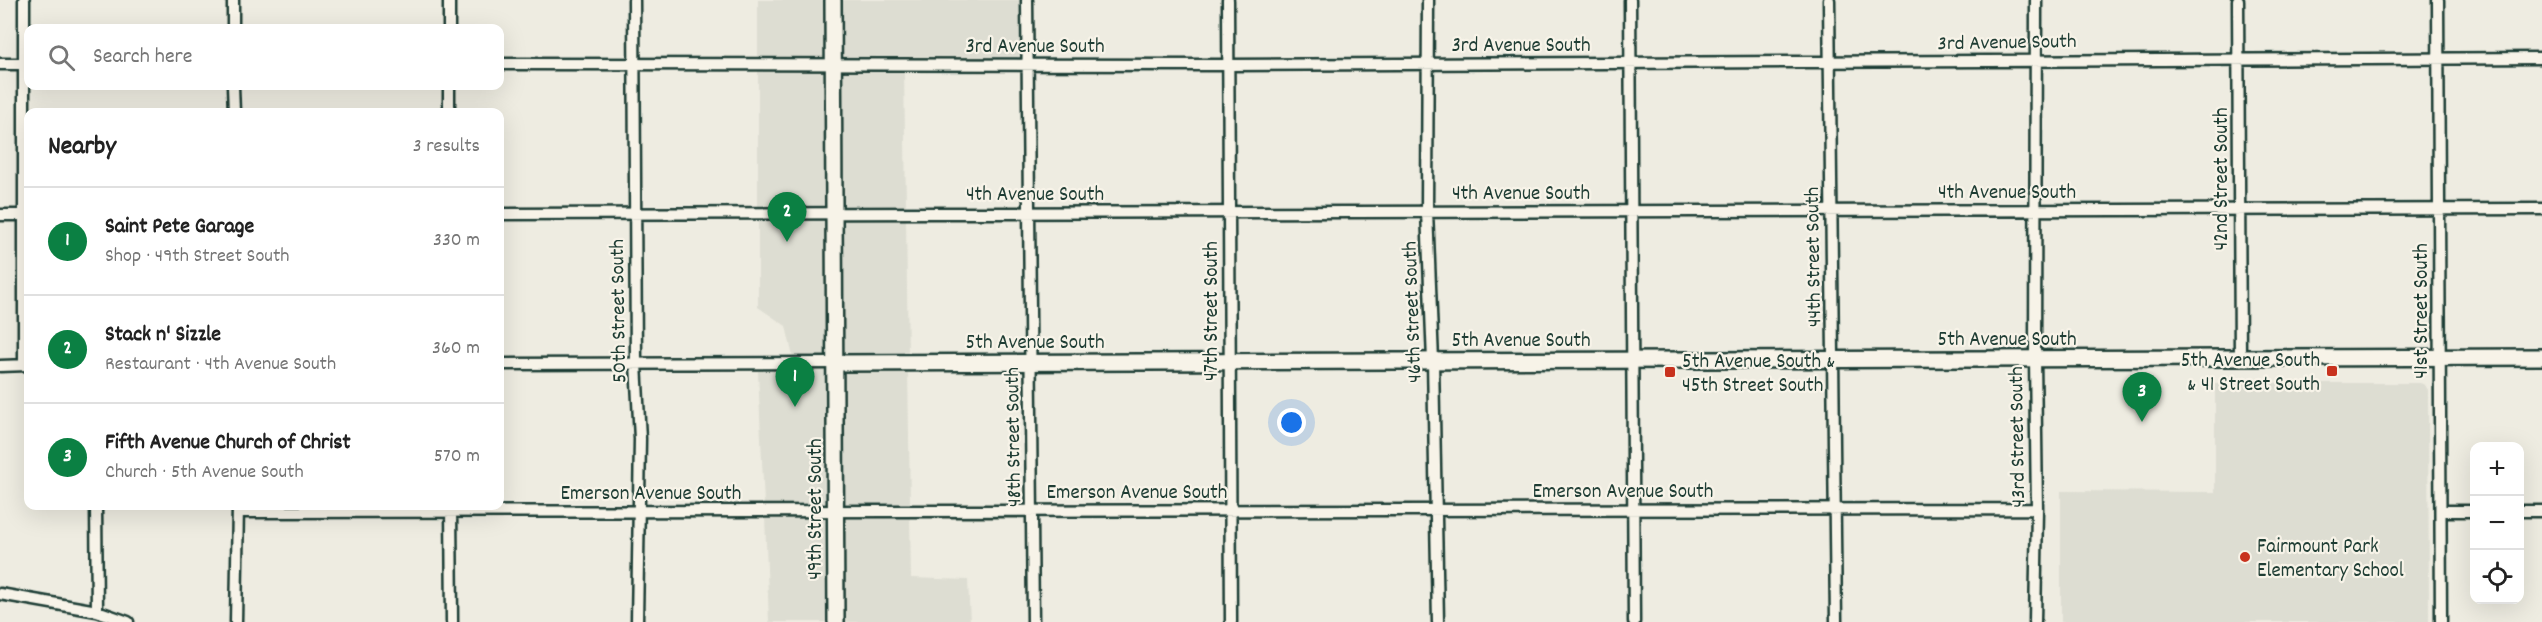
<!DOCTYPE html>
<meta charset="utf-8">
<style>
:root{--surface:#fff;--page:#f6f6f6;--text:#222;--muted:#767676;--line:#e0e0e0;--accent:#0b8043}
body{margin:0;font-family:Dekko,sans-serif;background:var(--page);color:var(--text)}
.controls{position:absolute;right:18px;bottom:18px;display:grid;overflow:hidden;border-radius:12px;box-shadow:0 6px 24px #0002}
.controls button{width:54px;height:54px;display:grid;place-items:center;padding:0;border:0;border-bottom:2px solid var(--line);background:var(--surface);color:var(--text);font:30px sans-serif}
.you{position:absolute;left:1292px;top:423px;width:21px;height:21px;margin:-15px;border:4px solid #fff;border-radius:50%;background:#1a73e8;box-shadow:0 0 0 9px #1a73e833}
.badge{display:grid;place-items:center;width:39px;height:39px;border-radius:50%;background:var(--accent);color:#fff;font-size:20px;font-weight:700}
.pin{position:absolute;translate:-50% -50px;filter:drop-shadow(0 2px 3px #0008)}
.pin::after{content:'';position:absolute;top:32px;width:21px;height:18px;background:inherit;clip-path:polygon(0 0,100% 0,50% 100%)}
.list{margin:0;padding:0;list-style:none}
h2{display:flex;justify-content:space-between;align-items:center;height:78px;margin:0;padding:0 24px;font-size:26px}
h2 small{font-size:20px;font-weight:400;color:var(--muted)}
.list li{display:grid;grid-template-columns:39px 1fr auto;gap:18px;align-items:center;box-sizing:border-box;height:108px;padding:0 24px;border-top:2px solid var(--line)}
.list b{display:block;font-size:22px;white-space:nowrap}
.list p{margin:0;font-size:20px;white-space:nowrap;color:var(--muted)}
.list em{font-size:20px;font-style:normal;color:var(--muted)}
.icon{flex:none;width:33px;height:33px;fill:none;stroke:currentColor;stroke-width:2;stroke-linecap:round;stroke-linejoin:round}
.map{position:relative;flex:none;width:2542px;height:622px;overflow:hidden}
.search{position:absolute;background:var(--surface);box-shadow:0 6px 24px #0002;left:24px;top:24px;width:480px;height:66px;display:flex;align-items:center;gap:15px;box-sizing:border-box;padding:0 21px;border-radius:12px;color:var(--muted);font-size:22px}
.panel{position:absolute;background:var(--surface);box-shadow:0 6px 24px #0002;left:24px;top:108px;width:480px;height:402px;border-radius:12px}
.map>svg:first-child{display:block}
</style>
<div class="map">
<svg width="2542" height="622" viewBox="0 0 2542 622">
<rect width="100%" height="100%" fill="#eeece1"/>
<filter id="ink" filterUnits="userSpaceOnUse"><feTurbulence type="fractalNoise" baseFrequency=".0167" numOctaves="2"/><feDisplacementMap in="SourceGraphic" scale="12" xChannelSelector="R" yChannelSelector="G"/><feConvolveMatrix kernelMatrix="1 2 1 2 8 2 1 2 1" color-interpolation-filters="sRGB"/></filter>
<g filter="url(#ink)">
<path fill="#ddddd2" d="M758,0H828V59H758Z
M838,0H1021L1022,59H838Z
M758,70H828L829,207H758Z
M839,70H904L906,207H839Z
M758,219H829L830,357H793L786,326L758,307Z
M839,219H906L908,357H840Z
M908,368L910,505H840V369Z
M795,369H830V505H764L758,371Z
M2215,383H2420L2425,385L2428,390L2429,622H2061V491L2215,492Z
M765,517H830L831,622H769Z
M840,517H910L911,578L968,580L970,622H841Z"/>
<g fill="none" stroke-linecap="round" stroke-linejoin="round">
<g stroke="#1f3d34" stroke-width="15">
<path id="street" d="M24,0V365
M233,0V28
M449,0V28
M634,0L636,363L640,439L637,622
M1027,0L1033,622
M1228,0L1231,622
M1428,0L1427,211L1433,361L1438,622
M1630,0L1634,622
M1829,0L1836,622
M2238,0L2240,358
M2438,0L2441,622
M0,64H28
M500,64L1227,65L2542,58
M233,86L234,112
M449,86V112
M500,214L2542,209
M0,215H28
M500,364L835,363
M0,366L28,365
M96,506L97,611
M451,506L452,622
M2441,511H2474
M2520,511H2542
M238,512L2037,509
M0,594L97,611L128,622
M236,622L238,506
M2035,622L2037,509L2035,358L2036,0"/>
</g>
<g stroke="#1f3d34" stroke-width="20">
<path id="secondary" d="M833,0L836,622
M835,363L2542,357"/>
</g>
<use href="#street" stroke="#f7f3e8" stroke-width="10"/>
<use href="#secondary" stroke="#f7f3e8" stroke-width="15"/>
</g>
</g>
<g fill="#c8321e" stroke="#f7f3e8" stroke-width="2">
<rect x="2326" y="365" width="12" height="12" rx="3"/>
<rect x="1664" y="366" width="12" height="12" rx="3"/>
<circle cx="2245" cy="557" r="6"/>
</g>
<g text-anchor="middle" stroke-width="4.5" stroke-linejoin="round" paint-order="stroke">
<g font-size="21" fill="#1f3d34" stroke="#f7f3e8">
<text transform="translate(2007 41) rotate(-1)" y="7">3rd Avenue South</text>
<text x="1521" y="51">3rd Avenue South</text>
<text x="1035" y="52">3rd Avenue South</text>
<text transform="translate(2220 179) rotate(-90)" y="7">42nd Street South</text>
<text x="2007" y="198">4th Avenue South</text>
<text x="1521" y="199">4th Avenue South</text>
<text x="1035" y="200">4th Avenue South</text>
<text transform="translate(1812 257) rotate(-91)" y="7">44th Street South</text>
<text transform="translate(617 311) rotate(-91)" y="7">50th Street South</text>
<text transform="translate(1210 311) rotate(-90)" y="7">47th Street South</text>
<text transform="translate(2420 311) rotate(-90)" y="7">41st Street South</text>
<text transform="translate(1411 312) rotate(-92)" y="7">46th Street South</text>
<text x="2007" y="345">5th Avenue South</text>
<text x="1521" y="346">5th Avenue South</text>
<text x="1035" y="348">5th Avenue South</text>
<text transform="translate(1012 437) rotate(-91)" y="7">48th Street South</text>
<text transform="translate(2016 437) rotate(-91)" y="7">43rd Street South</text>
<text x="1623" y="497">Emerson Avenue South</text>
<text x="1137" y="498">Emerson Avenue South</text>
<text x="651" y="499">Emerson Avenue South</text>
<text transform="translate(814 509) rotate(-90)" y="7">49th Street South</text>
</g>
<g font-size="21" fill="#1f3d34" stroke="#f7f3e8" text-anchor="start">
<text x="2320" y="366" text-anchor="end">5th Avenue South<tspan x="2320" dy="24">&amp; 41 Street South</tspan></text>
<text x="1682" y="367">5th Avenue South &amp;<tspan x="1682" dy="24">45th Street South</tspan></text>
<text x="2257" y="552">Fairmount Park<tspan x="2257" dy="24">Elementary School</tspan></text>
</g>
</g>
</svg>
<div class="controls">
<button>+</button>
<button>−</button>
<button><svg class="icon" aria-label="locate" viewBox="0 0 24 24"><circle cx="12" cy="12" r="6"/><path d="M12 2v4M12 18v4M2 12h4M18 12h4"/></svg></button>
</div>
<div class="you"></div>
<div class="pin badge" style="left:795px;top:407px">1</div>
<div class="pin badge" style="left:787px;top:242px">2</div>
<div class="pin badge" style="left:2142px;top:422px">3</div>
<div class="search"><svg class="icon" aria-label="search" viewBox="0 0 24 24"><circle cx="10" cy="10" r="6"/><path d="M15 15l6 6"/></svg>Search here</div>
<section class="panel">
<h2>Nearby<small>3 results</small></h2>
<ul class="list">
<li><span class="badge">1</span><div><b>Saint Pete Garage</b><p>Shop · 49th Street South</p></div><em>330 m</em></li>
<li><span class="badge">2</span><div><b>Stack n' Sizzle</b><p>Restaurant · 4th Avenue South</p></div><em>360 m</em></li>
<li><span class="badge">3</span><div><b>Fifth Avenue Church of Christ</b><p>Church · 5th Avenue South</p></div><em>570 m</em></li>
</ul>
</section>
</div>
